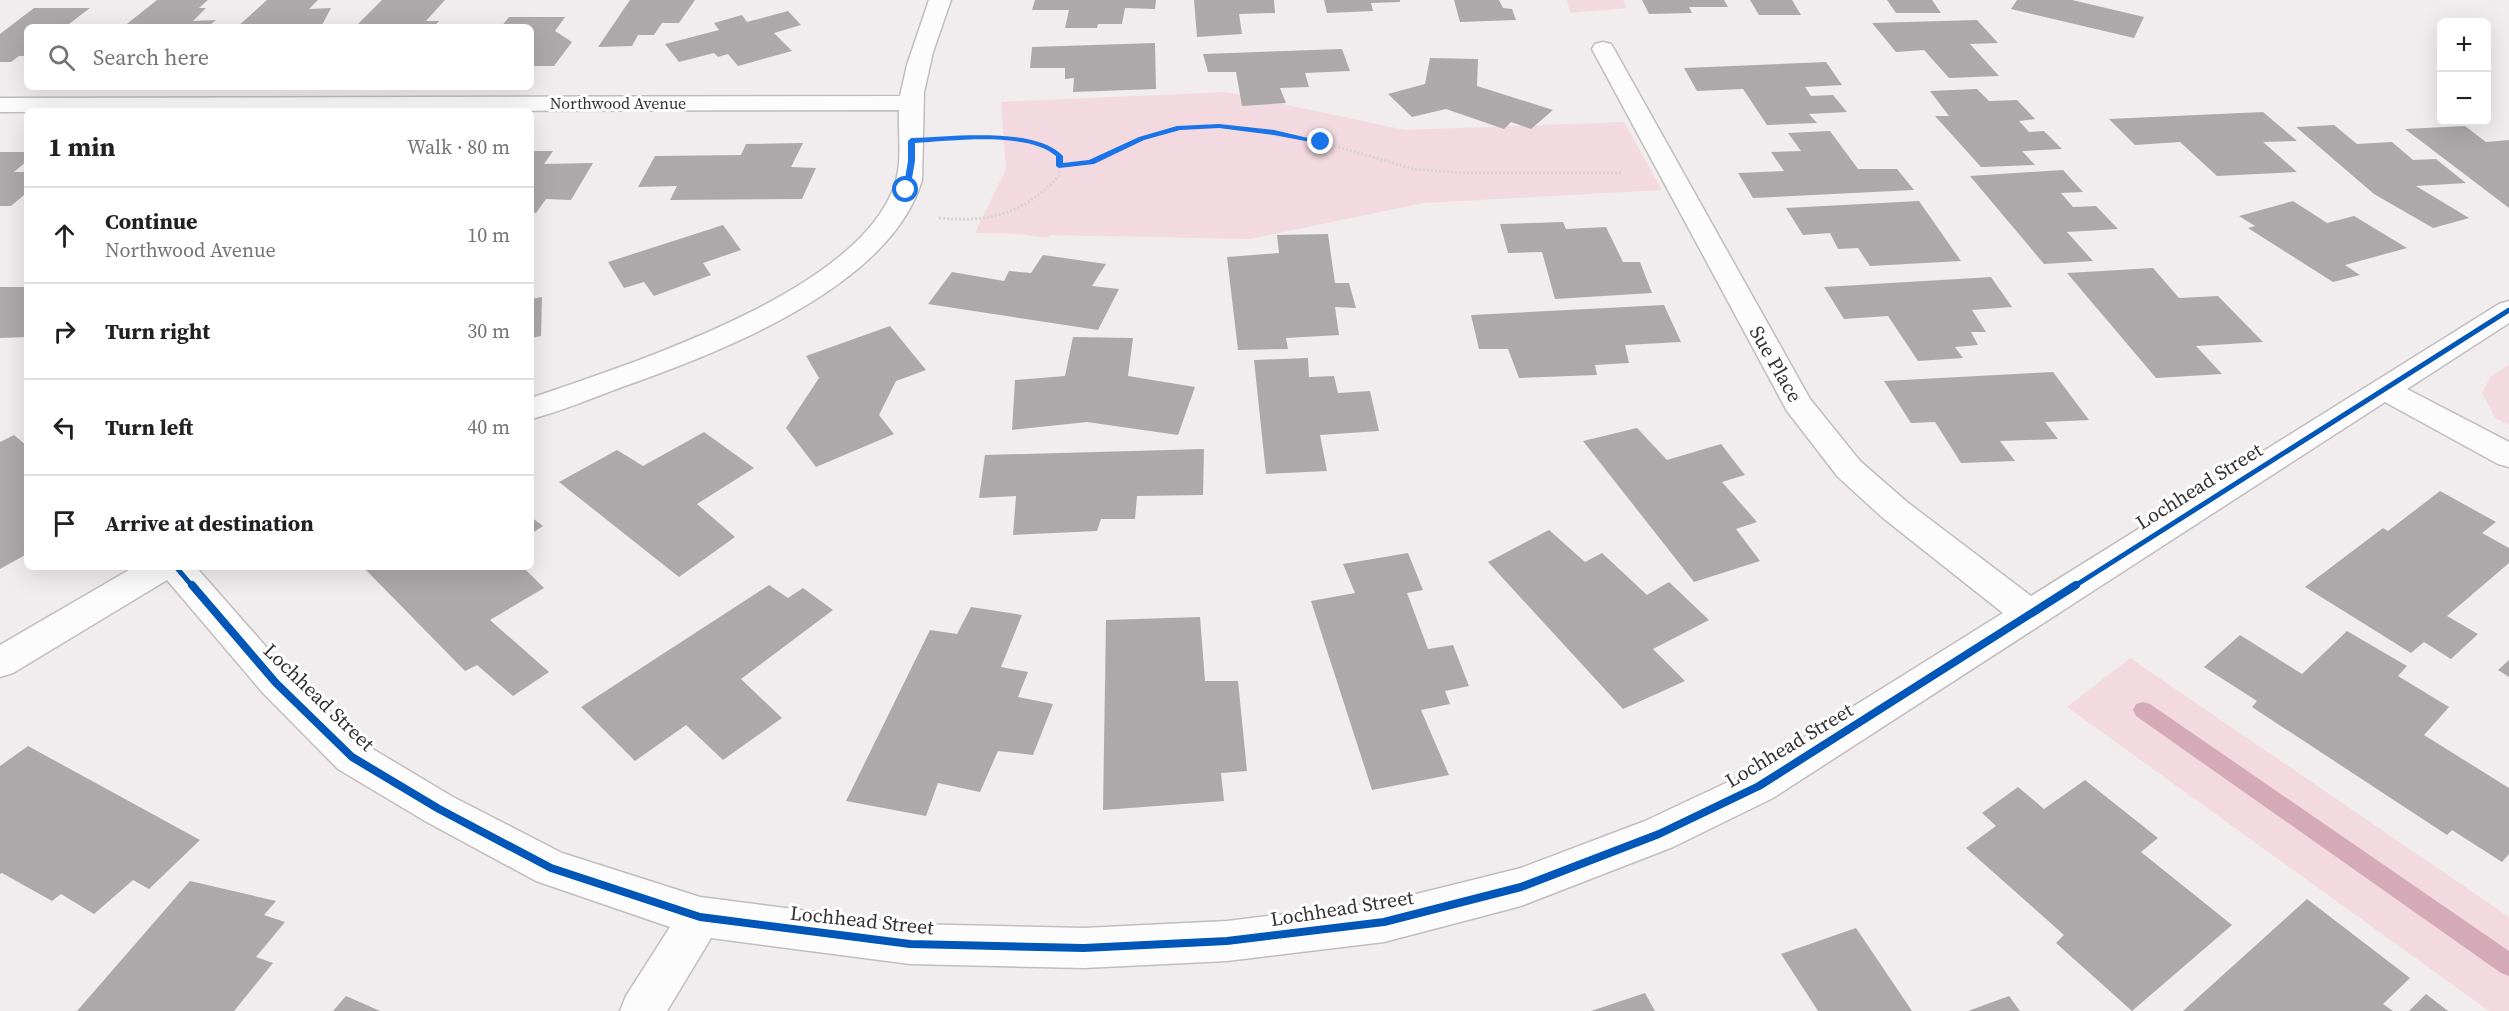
<!DOCTYPE html>
<meta charset="utf-8">
<style>
:root{--surface:#fff;--page:#f2f2f2;--text:#202124;--muted:#757577;--line:#e0e0e0}
body{margin:0;font-family:"Source Serif 4",serif;background:var(--page);color:var(--text)}
.controls{position:absolute;right:18px;top:18px;display:grid;overflow:hidden;border-radius:9px;box-shadow:0 6px 24px #0002}
.controls button{width:54px;height:54px;display:grid;place-items:center;padding:0;border:0;border-bottom:2px solid var(--line);background:var(--surface);color:var(--text);font:30px sans-serif}
.stop{position:absolute;width:18px;height:18px;margin:-14px;border:4px solid #1a73e8;border-radius:50%;background:#fff}
.stop.end{background:#1a73e8;border-color:#fff;box-shadow:0 2px 6px #0008}
.list{margin:0;padding:0;list-style:none}
h2{display:flex;justify-content:space-between;align-items:center;height:78px;margin:0;padding:0 24px;font-size:26px}
h2 small{font-size:20px;font-weight:400;color:var(--muted)}
.list li{display:grid;grid-template-columns:39px 1fr auto;gap:18px;align-items:center;box-sizing:border-box;height:96px;padding:0 24px;border-top:2px solid var(--line)}
.list b{display:block;font-size:22px;white-space:nowrap}
.list p{margin:0;font-size:20px;white-space:nowrap;color:var(--muted)}
.list em{font-size:20px;font-style:normal;color:var(--muted)}
.icon{flex:none;width:33px;height:33px;fill:none;stroke:currentColor;stroke-width:2;stroke-linecap:round;stroke-linejoin:round}
.map{position:relative;flex:none;width:2509px;height:1011px;overflow:hidden}
.search{position:absolute;background:var(--surface);box-shadow:0 6px 24px #0002;left:24px;top:24px;width:510px;height:66px;display:flex;align-items:center;gap:15px;box-sizing:border-box;padding:0 21px;border-radius:9px;color:var(--muted);font-size:22px}
.panel{position:absolute;background:var(--surface);box-shadow:0 6px 24px #0002;left:24px;top:108px;width:510px;height:462px;border-radius:9px}
.map>svg:first-child{display:block}
</style>
<div class="map">
<svg width="2509" height="1011" viewBox="0 0 2509 1011">
<rect width="100%" height="100%" fill="#f1eced"/>
<path fill="#f3dae1" d="M1566,0H1623L1627,8L1571,13Z
M1227,92L1405,130L1624,122L1662,190L1424,203L1249,239L1051,235L1046,238L1021,234L975,233L1006,169L1001,102Z
M2509,365V425L2495,418L2482,393L2491,376Z
M2130,658L2509,917V1011H2489L2067,707Z"/>
<g fill="none" stroke-linecap="round" stroke-linejoin="round">
<path fill="#d4aab9" fill-rule="evenodd" d="M2143,702L2150,704L2509,951V976L2501,973L2136,716L2133,710L2136,704Z"/>
</g>
<path fill="#ada9aa" d="M157,0H208L199,8H206L193,21L216,20L208,27H123Z
M267,0H318L309,9L331,8L321,27H237Z
M382,0H445L426,21H439L434,27H355Z
M630,0H695L679,23H662L654,35H638L632,46L598,47Z
M1035,0H1156L1155,9L1125,8L1122,24H1098L1097,28H1065L1069,10H1032Z
M1194,0H1274L1275,13L1239,14L1242,34L1197,37Z
M1324,0H1400V2L1371,3L1373,11L1327,13Z
M1454,0H1499L1503,8L1512,9L1516,20L1460,22Z
M1642,0H1724L1728,7H1689L1692,13L1649,14Z
M1750,0H1792L1801,15H1759Z
M1887,0H1932L1941,13H1896Z
M2017,0H2072L2144,17L2134,38L2011,9Z
M34,8H90L69,24H103L100,27H27V56H19L11,62H0V34Z
M788,11L801,25L774,33L792,51L738,66L728,54L718,57L714,53L679,62L665,44L719,30L714,23L742,15L747,22Z
M509,17H565L555,31L572,42L554,66H531V27H501Z
M1977,20L1998,43L1970,44L1999,76L1949,78L1924,50L1896,52L1872,23Z
M1155,43L1156,89L1073,92L1074,78L1065,79V68H1030L1032,47Z
M1342,49L1350,71L1305,73L1309,87L1280,88L1286,103L1242,106L1236,72H1208L1203,54Z
M1430,58L1478,59L1477,86L1553,110L1531,129L1511,122L1504,129L1446,109L1412,117L1388,94L1425,84Z
M1826,62L1842,85L1805,87L1811,96L1833,95L1847,112L1809,114L1817,123L1767,125L1743,89L1697,91L1684,68Z
M1977,89L1989,101L2017,100L2035,119L2019,121L2029,132L2044,131L2062,149L2022,151L2035,165L1981,167L1935,116H1949L1930,91Z
M2263,112L2297,141L2263,142L2297,172L2217,176L2180,142L2135,145L2109,119Z
M2334,125L2357,144L2392,142L2413,160L2436,159L2466,183L2416,186L2469,218L2433,228L2374,194L2296,127Z
M2465,126L2486,142L2509,140V208L2405,129Z
M1830,131L1858,169H1897L1914,190L1753,198L1738,173L1784,171L1771,152L1801,151L1788,133Z
M803,143L791,167L816,168L802,199L670,200L677,186L638,187L655,156L741,155L746,144Z
M531,151H553L544,164L593,163L571,200L546,199L536,213H531Z
M0,152H27V161L14,172H27V195H24L11,206H0Z
M2063,170L2083,192L2061,193L2073,207L2096,206L2118,229L2067,232L2093,261L2044,264L1970,176Z
M1919,201L1961,261L1870,266L1858,248L1838,249L1830,233L1803,235L1786,208Z
M2293,201L2327,223L2354,216L2407,248L2345,265L2360,275L2333,282L2248,228L2255,226L2239,216Z
M1563,222L1566,229L1606,227L1623,262H1640L1652,293L1555,299L1542,252L1508,253L1500,224Z
M723,225L741,250L703,263L711,275L654,296L644,282L624,288L608,262Z
M1328,234L1335,283H1349L1356,308L1335,307L1339,335L1286,338L1288,349L1238,350L1227,257L1279,253L1277,235Z
M1043,255L1106,264L1092,286L1119,289L1098,330L928,304L952,272L1004,281L1009,271L1031,273Z
M2153,268L2179,298L2218,296L2263,342L2196,346L2222,374L2156,378L2067,273Z
M1991,277L2012,307L1972,310L1986,332H1971L1978,345L1955,347L1963,358L1918,361L1888,316L1844,319L1824,287Z
M0,287H27V337L0,338Z
M542,297L541,336L531,338V299Z
M1664,305L1681,342L1625,345L1629,363L1595,365L1597,375L1519,378L1508,349H1479L1471,315Z
M890,326L926,370L896,381L879,415L894,434L816,467L786,428L819,378L806,356Z
M1073,337L1133,338L1128,376L1195,387L1178,435L1087,422L1012,430L1015,380L1065,376Z
M1308,358L1309,377L1334,376L1338,393L1370,391L1379,431L1320,435L1327,471L1266,474L1254,360Z
M2053,372L2089,420L2045,422L2058,439L2000,441L2015,461L1961,463L1935,422L1911,423L1884,381Z
M1637,428L1667,460L1721,444L1745,475L1722,482L1757,522L1736,529L1760,561L1694,582L1583,441Z
M704,432L754,468L697,504L735,537L679,577L559,482L617,450L643,466Z
M14,435L27,446V554L0,569V442Z
M1204,449L1203,495L1137,496L1135,519H1101L1097,531L1013,535L1016,496L979,498L985,455Z
M2440,491L2496,522L2482,533L2509,548V563L2447,616L2478,634L2451,659L2424,642L2411,653L2305,587L2383,528L2388,531Z
M531,517L543,526L531,534Z
M1549,530L1585,562L1602,553L1647,595L1669,582L1709,620L1653,649L1685,681L1623,709L1488,562Z
M1408,553L1423,590L1407,593L1428,649L1453,645L1469,686L1445,691L1450,704L1421,710L1449,775L1372,790L1311,601L1355,593L1343,564Z
M363,567H523L544,588L490,620L549,672L513,696L477,665L465,671Z
M769,585L788,598L803,588L833,610L741,679L782,718L723,760L686,725L635,761L581,707Z
M971,607L1022,615L1001,667L1028,672L1018,697L1053,704L1033,755L998,751L980,792L938,783L926,816L846,801L930,630L957,634Z
M1200,617L1205,681H1238L1247,771L1221,773L1224,801L1103,810L1106,620Z
M2347,631L2407,666L2398,676L2449,707L2424,735L2509,788V854L2502,862L2452,830L2447,835L2252,707L2257,701L2204,667L2240,635L2302,674Z
M2509,660V677L2498,670Z
M28,746L200,840L149,889L133,880L94,914L61,894L52,901L2,873L0,874V766Z
M2085,780L2158,838L2141,852L2232,925L2132,1011L2056,943L2064,935L1966,848L1996,826L1982,813L2018,787L2044,809Z
M190,881L276,901L264,915L285,922L256,957L273,963L234,1011H77Z
M2307,899L2410,978L2383,1004L2393,1011H2183Z
M1856,928L1912,1011H1818L1781,954Z
M1645,993L1655,1011H1591Z
M2426,994L2448,1011H2409Z
M346,996L380,1011H333Z
M2009,996L2020,1011H1968Z"/>
<g fill="none" stroke-linecap="round" stroke-linejoin="round">
<g stroke="#c1bdbe" stroke-width="3">
<path id="minor" d="M929,0H951L933,52L924,92L922,180C890,288 718,353 622,387C592,398 562,411 531,419V398C631,363 855,294 894,187C903,163 898,135 899,110L0,112V98L900,96L907,65Z
M1603,42L1611,44L1614,49L1810,399L1860,461L1907,502L2031,596L2499,304L2509,301V323L2407,389L2509,442V467L2498,464L2385,402L1773,798L1673,847L1521,906L1384,942L1227,961L1084,968L910,964L711,938L667,1011H620L626,996L670,927L536,881L425,821L338,769L263,693L167,580L13,673L0,677V645L134,567H196L289,673L366,745L453,797L562,853L700,897L910,924L1084,928L1227,921L1384,902L1521,868L1645,821L1745,774L2003,613L1883,518L1838,477L1787,411L1592,49L1595,44Z"/>
</g>
<path stroke="#d5d4d4" stroke-width="3" stroke-dasharray="2 2" stroke-linecap="butt" d="M1059,166L1091,162L1142,139L1180,128L1219,126L1321,142L1414,169L1464,173H1622
M939,218C990,223 1023,214 1059,176V156C1028,133 991,137 954,139"/>
<use href="#minor" fill="#fdfcfc" fill-rule="evenodd"/>
<g stroke="#fff" stroke-width="9">
<path id="cycleway-far1" d="M176,567L193,587
M2073,587L2509,310"/>
</g>
<g stroke="#fff" stroke-width="11">
<path id="cycleway" d="M192,585L276,683L352,757L439,809L551,868L700,917L910,944L1084,948L1227,941L1384,922L1521,887L1659,834L1759,786L2076,585"/>
</g>
<use href="#cycleway-far1" stroke="#0057b8" stroke-width="5"/>
<use href="#cycleway" stroke="#0057b8" stroke-width="8"/>
</g>
<path fill="#1a73e8" d="M1219,124L1274,130L1325,142L1321,144L1274,135L1219,128L1180,130L1144,140L1094,164L1059,168L1056,166V156C1028,131 951,141 915,143V161L910,190L906,192L903,190L908,161V141L911,138C950,137 1035,126 1063,156V163L1089,160L1139,137L1177,126Z"/>
<g text-anchor="middle" stroke-width="6" stroke-linejoin="round" paint-order="stroke">
<g font-size="16" fill="#343031" stroke="#fff">
<text x="618" y="109">Northwood Avenue</text>
</g>
<g font-size="20" fill="#343031" stroke="#fff">
<text transform="translate(1776 364) rotate(60)" y="7">Sue Place</text>
<text transform="translate(2199 486) rotate(-32)" y="7">Lochhead Street</text>
<text transform="translate(319 697) rotate(44)" y="7">Lochhead Street</text>
<text transform="translate(1789 745) rotate(-31)" y="7">Lochhead Street</text>
<text transform="translate(1342 908) rotate(-9)" y="7">Lochhead Street</text>
<text transform="translate(862 920) rotate(6)" y="7">Lochhead Street</text>
</g>
</g>
</svg>
<div class="controls">
<button>+</button>
<button>−</button>
</div>
<div class="stop" style="left:906px;top:190px"></div>
<div class="stop end" style="left:1321px;top:142px"></div>
<div class="search"><svg class="icon" aria-label="search" viewBox="0 0 24 24"><circle cx="10" cy="10" r="6"/><path d="M15 15l6 6"/></svg>Search here</div>
<section class="panel">
<h2>1 min<small>Walk · 80 m</small></h2>
<ul class="list">
<li><svg class="icon" aria-label="ahead" viewBox="0 0 24 24"><path d="M12 20V5M6 11l6-6 6 6"/></svg><div><b>Continue</b><p>Northwood Avenue</p></div><em>10 m</em></li>
<li><svg class="icon" aria-label="right" viewBox="0 0 24 24"><path d="M7 20v-9h11M14 6l5 5-5 5"/></svg><div><b>Turn right</b></div><em>30 m</em></li>
<li><svg class="icon" aria-label="left" viewBox="0 0 24 24"><path d="M17 20v-9H6M10 6l-5 5 5 5"/></svg><div><b>Turn left</b></div><em>40 m</em></li>
<li><svg class="icon" aria-label="arrive" viewBox="0 0 24 24"><path d="M6 21V4h12l-3 4 3 4H6"/></svg><div><b>Arrive at destination</b></div></li>
</ul>
</section>
</div>
